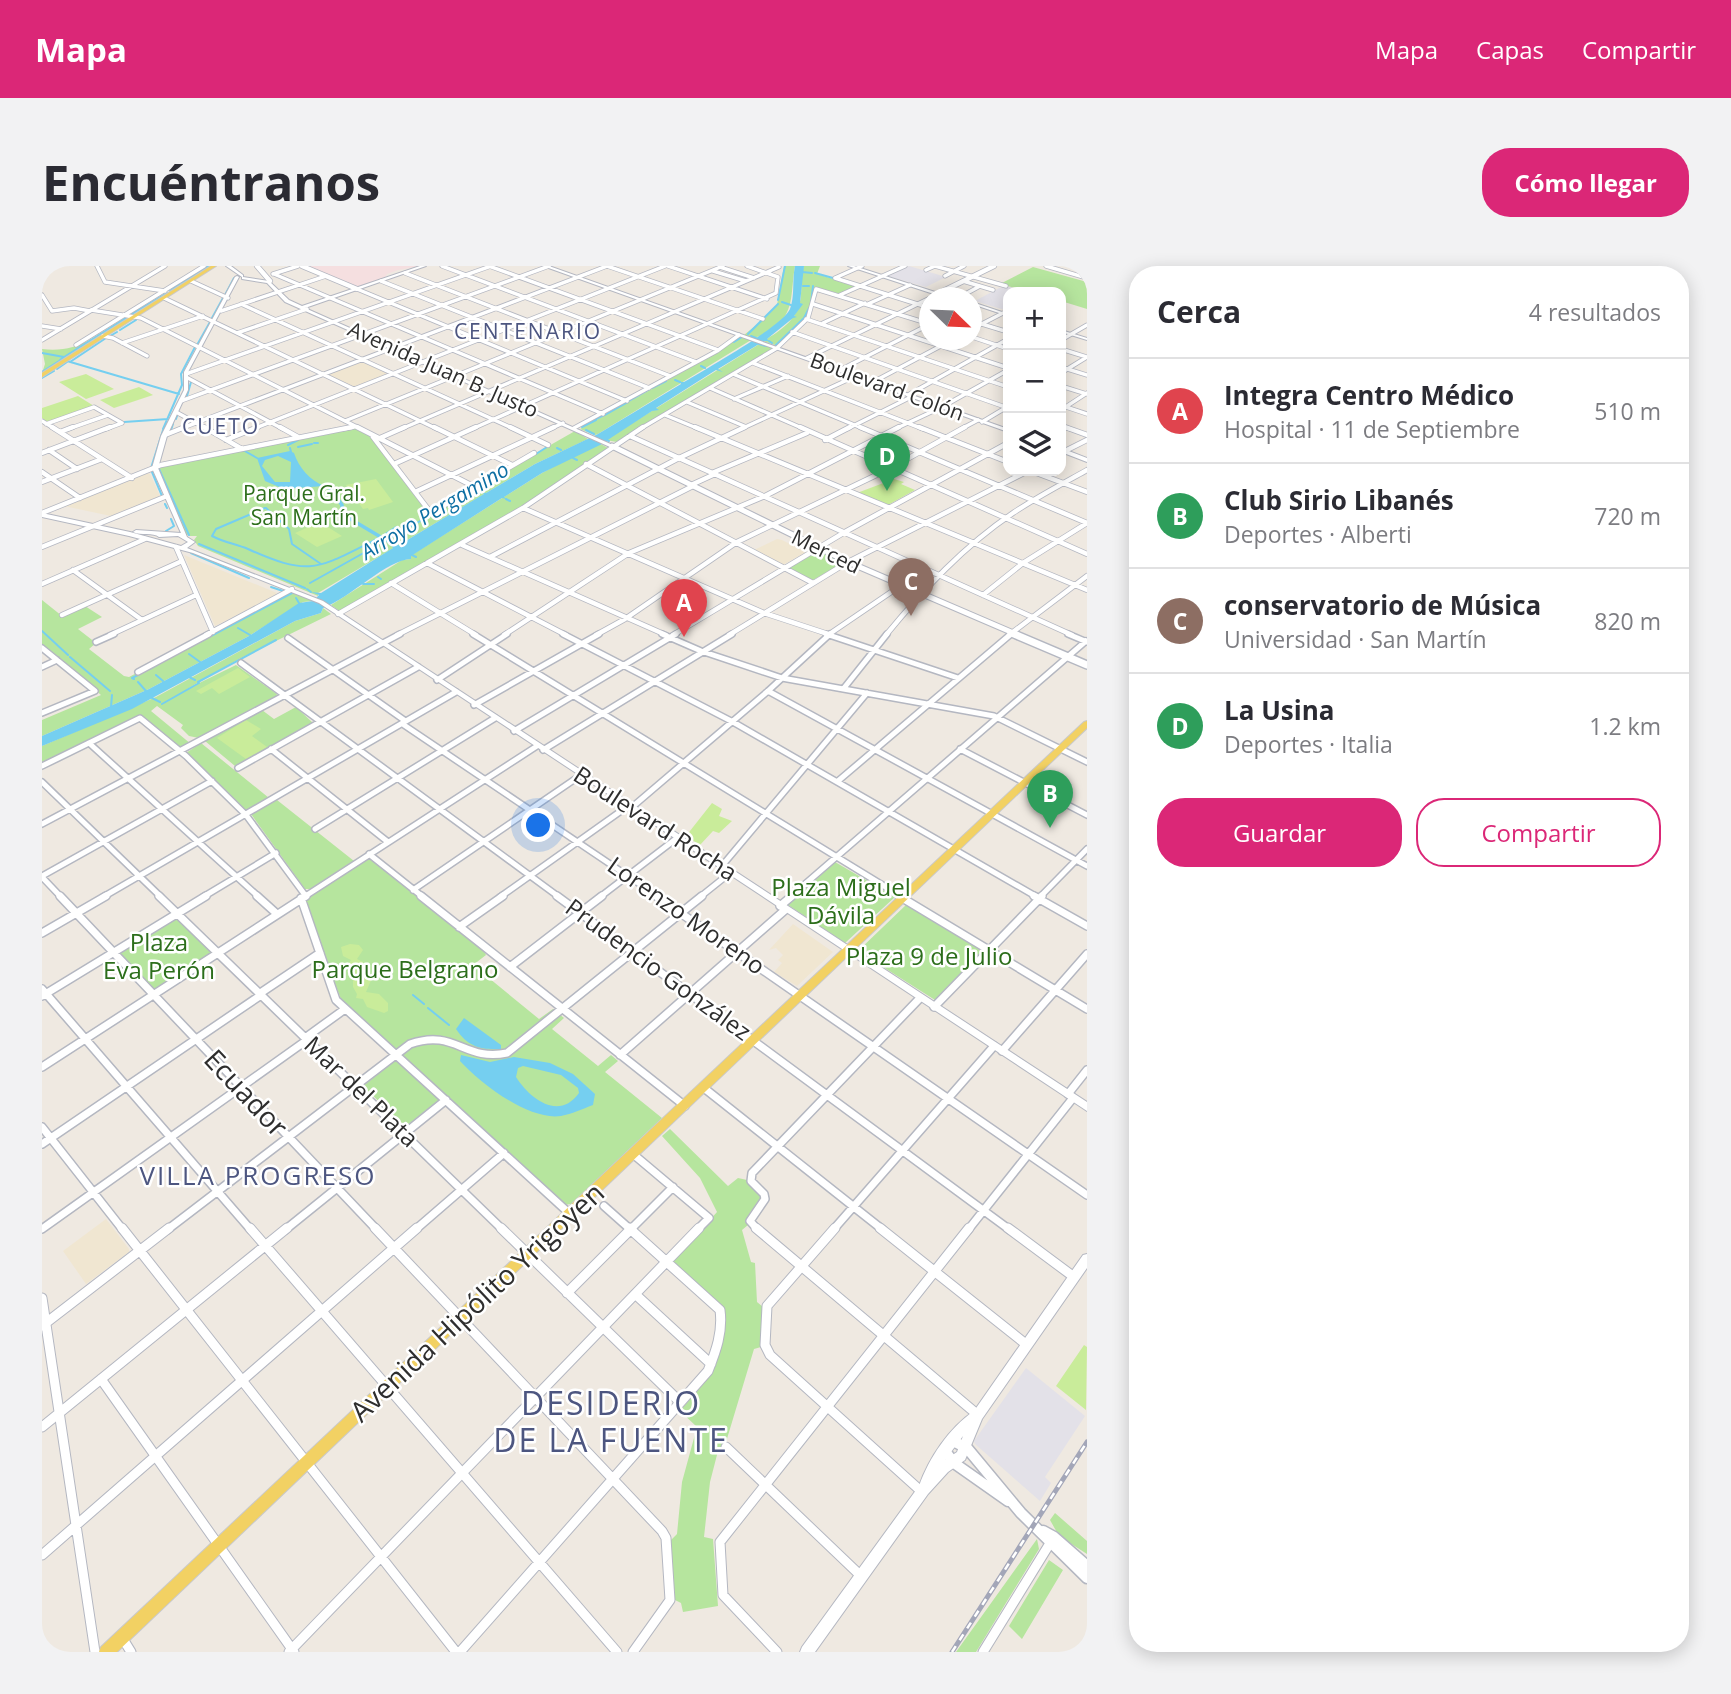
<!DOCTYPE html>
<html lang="es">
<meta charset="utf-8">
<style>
:root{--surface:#fff;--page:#f2f2f3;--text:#2b2b33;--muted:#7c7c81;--line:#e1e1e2;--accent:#db2777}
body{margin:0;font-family:"Open Sans",sans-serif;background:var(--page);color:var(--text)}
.controls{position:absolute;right:21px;top:21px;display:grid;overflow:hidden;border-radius:14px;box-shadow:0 4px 18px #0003}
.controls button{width:63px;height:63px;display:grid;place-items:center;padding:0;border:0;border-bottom:2px solid var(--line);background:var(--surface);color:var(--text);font:35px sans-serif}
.compass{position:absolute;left:877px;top:21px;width:63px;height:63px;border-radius:50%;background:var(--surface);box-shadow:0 4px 18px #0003;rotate:113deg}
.you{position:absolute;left:497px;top:560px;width:24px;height:24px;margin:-18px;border:5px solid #fff;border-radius:50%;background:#1a73e8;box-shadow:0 0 0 10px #1a73e833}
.badge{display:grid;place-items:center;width:46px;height:46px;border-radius:50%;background:var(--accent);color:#fff;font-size:23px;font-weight:700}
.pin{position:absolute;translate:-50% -58px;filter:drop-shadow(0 2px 4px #0008)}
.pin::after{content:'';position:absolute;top:37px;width:24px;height:21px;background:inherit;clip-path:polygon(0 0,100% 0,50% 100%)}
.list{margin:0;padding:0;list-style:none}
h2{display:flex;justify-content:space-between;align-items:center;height:91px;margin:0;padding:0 28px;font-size:30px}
h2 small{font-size:23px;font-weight:400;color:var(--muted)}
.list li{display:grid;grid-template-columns:46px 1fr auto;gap:21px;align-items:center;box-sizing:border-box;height:105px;padding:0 28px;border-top:2px solid var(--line)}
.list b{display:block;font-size:26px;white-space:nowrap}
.list p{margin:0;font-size:23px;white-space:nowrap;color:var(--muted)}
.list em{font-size:23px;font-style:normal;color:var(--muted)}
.actions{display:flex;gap:14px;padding:21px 28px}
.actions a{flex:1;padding:16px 0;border:2px solid var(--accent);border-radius:28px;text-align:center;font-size:24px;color:var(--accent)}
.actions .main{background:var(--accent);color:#fff}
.icon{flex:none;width:38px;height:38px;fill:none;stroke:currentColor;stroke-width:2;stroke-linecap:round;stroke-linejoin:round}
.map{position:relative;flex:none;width:1045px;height:1386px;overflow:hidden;border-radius:28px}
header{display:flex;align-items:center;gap:42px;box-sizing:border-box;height:98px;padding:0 35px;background:var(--accent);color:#fff}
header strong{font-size:33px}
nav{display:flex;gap:38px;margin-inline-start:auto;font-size:24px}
.intro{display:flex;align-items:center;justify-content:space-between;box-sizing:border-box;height:168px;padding:0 42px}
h1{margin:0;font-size:49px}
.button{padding:18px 32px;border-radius:28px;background:var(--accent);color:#fff;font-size:24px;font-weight:700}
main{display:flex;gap:42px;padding:0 42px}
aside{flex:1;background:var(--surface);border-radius:28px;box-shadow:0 4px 18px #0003}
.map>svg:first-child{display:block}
</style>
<header>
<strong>Mapa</strong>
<nav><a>Mapa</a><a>Capas</a><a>Compartir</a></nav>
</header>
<div class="intro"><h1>Encuéntranos</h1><a class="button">Cómo llegar</a></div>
<main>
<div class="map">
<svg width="1045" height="1386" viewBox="0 0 1045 1386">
<rect width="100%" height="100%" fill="#efe9e1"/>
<path fill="#e3e1e8" d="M867,0L904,11L884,21L845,10Z
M968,21L988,26H966V45L933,35L957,22Z
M984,1102L1043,1150L1003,1211L1009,1217L998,1235L933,1178L932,1175Z"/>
<path fill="#f0e6d1" d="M320,93L351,108L312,123L281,108Z
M105,207L108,208L118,230L69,250L22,240Z
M735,273L740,274L764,286L741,299L712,284Z
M142,289L235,327L234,329L173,360Z
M751,658L791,686L755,720L732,706L740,697L736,694L741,689L734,682L727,684Z
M64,953L87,983V986L44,1018L21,985Z"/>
<path fill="#f5dfe0" d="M262,0H379L356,4L345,8L342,13L315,22Z"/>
<path fill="#b6e59e" d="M742,0H753C748,27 754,48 728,65C717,72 713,73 702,69L723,52L735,39Z
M762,0H778L775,8L815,20L798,28L774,21L765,51L736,80L721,75C740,64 758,52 759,28C760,19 758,9 762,0Z
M991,1L1045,16V43L1019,35V26H988L958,18Z
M84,51L88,52L0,107L3,98L0,83C34,88 56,69 84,51Z
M697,71L709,74L556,168L553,169L538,163L676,86Z
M719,77L733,82L575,176L563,174Z
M314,162C348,177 363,223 388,248L533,165L546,173L493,198L276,327V330L156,280L152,274L155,270H147L143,267L116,202Z
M557,177L566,182L477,243L301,344H296L289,339L360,294L369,293L368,290L500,207Z
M776,285L801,297L771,314L747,302Z
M250,326L271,335L261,336L207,370L107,423L0,470V454L59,429L0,379V334L20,350L43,340L60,351L36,363L54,377L47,383L82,410L87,411Z
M281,342L289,348L197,393L145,423L194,399L235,428L233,433L157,472L147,470L139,462L141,459L115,440L109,445L149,478L137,481L100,450L0,499V480L114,431L253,355L279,347Z
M254,441L271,457L193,500L163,475L220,444L232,453Z
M159,477L227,532L204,545L144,487Z
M235,534L312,595L269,623H263L209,548Z
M327,591L440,682L444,689L431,699L497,753L511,743L522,752L510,763L556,800L569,789L576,795L563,806L620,852L529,938L522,939L300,736L262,636L264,631Z
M793,596L853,631L803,677L746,639Z
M865,638L941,684L893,734L816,685Z
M134,652L170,686L116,722L111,723L77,687Z
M354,794L397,834L363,861L321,820Z
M628,863L686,920L696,912L705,914L720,932L707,948L706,959L700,964L709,996L713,997L715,1036L721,1041L719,1081L712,1083L681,1186L676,1185L668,1216L662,1271L671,1273L676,1340L641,1346L639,1337L633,1334L628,1275L635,1268L640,1216L655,1161L638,1145C667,1110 679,1093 683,1046L632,998L631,995L675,946L658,912L620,870Z
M1013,1247L1045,1275V1288L1017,1270L1008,1254Z
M995,1273L997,1283L934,1386H914Z
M1007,1294L1021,1304L980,1373L967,1360Z"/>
<path fill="#c9ec9a" d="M44,108L72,123L44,133L17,116Z
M97,121L111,129L72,142L58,134Z
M36,130L52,140L5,156L0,152V142Z
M334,213L351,236L327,244L326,242L321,243L304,219Z
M852,213L862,216L859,218L873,224L846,239L815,227Z
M278,256L300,270L275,281L253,267Z
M196,402L208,411L177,428L170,422L159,428L154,425Z
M204,454L219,463L210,470L225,481L204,493L175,472Z
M670,537L680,543L677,550L690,555L677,567L671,565L658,579L644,570Z
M308,678L317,679L321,684L315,693L321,696V706L330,712L324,726L337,728L346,737V745L342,747L325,741L321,733L314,732L315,728L311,721V704L305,700L309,694L301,690L299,681Z
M1042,1079L1045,1081L1044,1144L1014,1120Z"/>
<path fill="#75cff0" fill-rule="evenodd" d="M753,0H762L758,37L761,38L752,50L755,51L751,52L725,73L727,75H722L676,103L681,106L674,104L614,142L617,144L610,145L558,179L500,207L462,231L464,233L460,232L369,290V293C346,293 308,332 281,342L279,347L253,355L90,443L0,480V470L107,423L207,370L257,337L271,335L277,329L269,326L279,327L351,282L349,279L354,280L352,277L357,279L442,228L440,226L444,227L493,198L556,168L639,118L638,116H642C662,104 741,60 748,43C753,30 750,14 753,0Z
M248,185L252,187C257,202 268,214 282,220L242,223L223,215L215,192ZM236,190L249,196L248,216H233L220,200L223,194Z
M422,752L459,779V783C439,784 426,781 414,763Z
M419,789L448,796L472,791L508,797L531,808L553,828L551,839C540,843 530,848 519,850C487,855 438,817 418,795ZM481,800L519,809L536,822L537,827C517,855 488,833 474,811L476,802Z"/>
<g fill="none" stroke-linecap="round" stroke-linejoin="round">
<path stroke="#75cff0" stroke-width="2" d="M760,6L770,7
M773,7L791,12
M140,17L167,0
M761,20H767
M128,25L138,18
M183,29L192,12
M736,34L743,0
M740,36L749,39
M769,37L771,20
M90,48L125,27
M170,52L181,32
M78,64L94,54
M706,68L736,38
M68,70L75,66
M709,70L714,72
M727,75L730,77
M692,76L700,71
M717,78L724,80
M155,79L168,56
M734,79L762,52L767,42
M0,87L22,91L18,94H21
M22,91L84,52
M25,95L137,128
M28,96L64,72
M659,100L663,102
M15,103L25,96
M0,106L17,95
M0,112L12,105
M633,114L638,116
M610,122L624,115
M145,130L149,116
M587,135L608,123
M563,149L586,136
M134,153L135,150
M554,153L562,149
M82,156L126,153
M540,161L554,154
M121,163L140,119L139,108L153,81
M129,164L131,158
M544,164L552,168
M563,174L567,175
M272,177H276
M246,179L256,174
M256,181L270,178
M248,182L249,186
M515,182L519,184
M201,184L215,192
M494,188L505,181
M531,192L535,194
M109,202L121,164
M117,203L147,269
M110,206L120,230
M464,233L468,235
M123,238L125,242
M223,242L174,263L170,270C181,276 194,278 206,283C270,312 276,302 337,272
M224,242L247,263L250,278L279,298
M124,265L132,260L129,253
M339,271L354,261
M345,274L387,250
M157,278L263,322
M149,287L207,312
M370,289L374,291
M336,311L339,313
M268,317L334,280
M321,318H332
M229,321L241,325
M265,323L269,326
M254,332L257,337
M196,362L208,369
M0,365L26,389
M167,371L250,327
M157,376L165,372
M147,388L158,396
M28,391L68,425
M108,403L115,399
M114,409L121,415
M147,411L153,414
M92,413L90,412L96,409
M96,416L104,425
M156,416L234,374
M110,432L118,436
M120,438L157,417
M69,441L70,429
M371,729L382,738
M386,742L407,759"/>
<path stroke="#75cff0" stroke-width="3.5" d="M282,220L287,221L300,239V248L337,270
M344,273L347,276"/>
<g stroke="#b4b7c1" stroke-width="5">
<path id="minor-far4" d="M55,0L63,16L123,25
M400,0L654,96
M447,0L676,84
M565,0L721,53
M626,0L725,33
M1004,0L1045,12
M0,1L9,0
M678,1L712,12
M884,4L893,0L964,20
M671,5L704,15
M363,7L628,110
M231,8L256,0
M232,8L561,148
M903,10L922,0
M793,12L888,42
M793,12L820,0
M149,15L186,32
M339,15L607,122
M921,15L951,24
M315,23L585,135
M0,29L10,45L32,42L48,45
M798,29L863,0
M122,32L395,163
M916,32L938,20
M199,38L472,163
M771,38L966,102
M826,38L868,19
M49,44L99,52L319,163
M179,45L284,10
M764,53L966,121
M930,55L966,66
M781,57L823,37
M0,60L19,63
M930,63L961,47
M750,66L966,142
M195,67L265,43
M61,70L71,72L105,90
M930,71L966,83
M0,74L123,0
M1019,74L1045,59
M80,77L161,50
M34,79L162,0
M1019,83L1045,91
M765,92L888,32
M711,97L881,163
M1019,101L1045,109
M798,104L888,58
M1019,107L1045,91
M144,108L449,0
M691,108L822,163
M144,111L241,163
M831,116L910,74
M1019,120L1045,128
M668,122L762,163
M866,129L966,73
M692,133L746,110
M139,135L507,0
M645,136L702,160
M1021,140L1045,148
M1019,144L1045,127
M134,146L165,163
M623,149L657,163
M0,155L13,163
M303,155L681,0
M940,156L965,141
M4,158L52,141L80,157
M1019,160L1028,163
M532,162L675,85L697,69
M26,163L66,149
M64,163L80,157
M138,163L565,0
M211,163L623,0
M301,163L312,161
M359,163L737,1
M430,163L734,27L736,11L705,0
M508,163L521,157
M598,163L735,82L766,52L774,23L888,58
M699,163L814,110
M805,163L871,130
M853,163L900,141L966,104
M919,163L936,154"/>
</g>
<g stroke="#b4b7c1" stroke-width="6">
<path id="minor-far3" d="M10,161L90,212
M162,161L200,183
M238,161L256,171
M315,161L433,221
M392,161L470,199
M468,161L506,179
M653,161L1045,324
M758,161L1045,288
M818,161L1045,257
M877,161L966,196
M1023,161L1045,169
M18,166L31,161
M123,169L143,161
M588,170L1030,369
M331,171L389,247L492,187
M338,172L363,161
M184,174L216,161
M783,174L808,161
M7,184L35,203
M0,187L68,161
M1019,187L1045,174
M352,198L434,161
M544,198L771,317
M989,205L1045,226
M0,206L38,232
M670,207L765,167
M0,216L60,193
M649,219L673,208
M373,226L512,161
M481,242L722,347L789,369
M0,247L119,199L310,161
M420,279L624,369
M0,281L125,230
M134,281L171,366
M448,291L637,192L703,161
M385,297L524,369
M31,304L100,354
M349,317L434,369
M0,318L103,273
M941,329L981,297L1045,257
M296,348L481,242L601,161
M20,349L140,295
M68,369L154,329
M164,369L250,323
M355,369L651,220
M462,369L587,287L723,230L857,161
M554,369L583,353L695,276L849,202L923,161
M631,369L803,266L966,177
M687,369L806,296L986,205
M786,369L858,320
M844,369C881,324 922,280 971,247C995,231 1020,218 1045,204
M967,369L1045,310"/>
</g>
<g stroke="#b4b7c1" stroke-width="8">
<path id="minor-far2" d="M431,368L860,631
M521,368L691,456L995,631
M620,368L659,385L740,412L952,450L1045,496
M784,368L916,412
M1026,368L1045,376
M246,372L362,454V459L617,631
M54,376L72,368
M0,382L53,425L0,447
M199,397L517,631
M0,401L15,394
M96,406L167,368
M395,414L465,368
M802,422L845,368
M726,425L1045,600
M432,439L557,368
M472,465L634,368
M47,477L217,631
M229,483L346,576
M918,483L1045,549
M501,484L690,368
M0,500L98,452L144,490L204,549L263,629
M196,502L376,401
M796,515L969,368
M0,516L119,631
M589,542L726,425L788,368
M0,558L358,368
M273,563L453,452
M327,588L381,631
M679,601L825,427
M0,610L170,515
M0,611L19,631
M371,624L539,509
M61,631L414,426
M161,631L234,587
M262,631L495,480
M458,631L586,540
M558,631L635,572
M658,631L688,607
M748,631L1044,375
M998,631L1045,583"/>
</g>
<g stroke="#b4b7c1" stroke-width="10">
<path id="minor-far1" d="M18,630L335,964
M117,630L461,964
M215,630L235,648
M379,630L643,840
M515,630L968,964
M614,630L1045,929
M857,630L1045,743
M992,630L1045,660
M259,632L294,734L528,948
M738,640L750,630
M417,661L461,630
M0,667L64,630
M468,701L560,630
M0,723L209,964
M217,728L278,687
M0,730L164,630
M892,741L1000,630
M263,772L303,743
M960,785L1045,688
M578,789L743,644
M0,801L264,630
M662,822L841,964
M1026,828L1045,804
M0,861L81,964
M0,878L219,729
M591,888L667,952L655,964
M562,940L589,964
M0,963L265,774
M125,964L368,778C413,762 422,796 465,787L660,630
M243,964L404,834
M373,964L462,887
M588,964L631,921
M716,964L708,955L723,933L722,928L709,915L710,907L878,732
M791,964L952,780
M926,964L1031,832"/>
</g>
<g stroke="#b4b7c1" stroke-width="11">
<path id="minor" d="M80,962L414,1386
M208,962L575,1386
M333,962L620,1265L624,1272L628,1334L591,1386
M459,962L638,1136
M714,962L936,1149
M793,962L725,1040L723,1079L728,1089L880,1226
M838,962L985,1079
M966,962L1032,1011
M525,1027L590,962
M593,1028L669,1098
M0,1032L53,1386
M0,1060L127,962
M59,1113L252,1386
M0,1161L245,962
M684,1181L819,1310
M0,1289L375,962
M81,1373L89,1386
M247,1386L657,962
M418,1386L666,1105C674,1085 681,1066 678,1044L587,962
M735,1386L681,1329L678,1276L927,962
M941,1386L1010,1274"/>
</g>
<g stroke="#b4b7c1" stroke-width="6">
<path id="tertiary-far3" d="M215,0L228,15
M260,0L315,23
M897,27L952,0"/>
</g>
<g stroke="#b4b7c1" stroke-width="7">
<path id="tertiary-far2" d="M570,180L806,296L976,369"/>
</g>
<g stroke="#b4b7c1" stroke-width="10">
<path id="tertiary-far1" d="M972,368L1045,399"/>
</g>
<g stroke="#b4b7c1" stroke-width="13">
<path id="tertiary" d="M911,1175L925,1182L979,1247L1045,1312
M903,1185L912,1197L966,1235
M1001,1265L1012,1271L1045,1300"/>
</g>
<g stroke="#b4b7c1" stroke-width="2">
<path id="secondary" d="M184,0H189L201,9V11L227,15L247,34L260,40L378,0H384L263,42L573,180L568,181L243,36L225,17L200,13V11Z
M501,0H507L966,163V166Z
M806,0H812L912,32H904Z
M195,10L197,11L146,106V124L125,170L116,202L145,271L153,276L145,282L281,335L1045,836V845L277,337L151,287L87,270L0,251V247L88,266L139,280L146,276L136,270L117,271C111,266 99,270 91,266L94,264L139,267L110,202L119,170L142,124V106L193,11Z
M930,36L966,48V50L930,38Z
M1019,64L1045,72V74L1019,66Z
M1019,182L1045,192V196L1019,186Z
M1045,988V1002L940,1153L923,1194L906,1206L886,1228L773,1386H758L760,1381L877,1220C887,1192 907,1162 932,1145L1041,989ZM921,1170L915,1186L903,1194Z"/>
</g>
<g stroke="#c9c9c9" stroke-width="2">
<path id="primary" d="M169,0H174L0,111V107Z
M1045,455V462L75,1386H57L59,1381L1042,456Z"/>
</g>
<use href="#minor-far4" stroke="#fff" stroke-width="3.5"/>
<use href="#minor-far3" stroke="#fff" stroke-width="4.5"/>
<use href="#minor-far2" stroke="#fff" stroke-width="5"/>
<use href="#minor-far1" stroke="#fff" stroke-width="7"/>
<use href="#minor" stroke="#fff" stroke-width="9"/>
<use href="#tertiary-far3" stroke="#fff" stroke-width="4.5"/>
<use href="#tertiary-far2" stroke="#fff" stroke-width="5"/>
<use href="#tertiary-far1" stroke="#fff" stroke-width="7"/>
<use href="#tertiary" stroke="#fff" stroke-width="10"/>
<use href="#secondary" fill="#fff" fill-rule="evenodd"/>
<use href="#primary" fill="#f2d163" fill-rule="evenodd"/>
<g stroke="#a3a6b8" stroke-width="5">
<path id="rail" d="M910,1386L1045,1176"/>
</g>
<use href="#rail" stroke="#fff" stroke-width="2.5" stroke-dasharray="7" stroke-linecap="butt"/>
</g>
<g text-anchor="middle" stroke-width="5" stroke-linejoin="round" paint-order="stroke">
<g font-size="21" letter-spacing="2" fill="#4d5680" stroke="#fff">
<text x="486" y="73">CENTENARIO</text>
<text x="179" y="168">CUETO</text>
</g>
<g font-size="21" fill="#2e2e2e" stroke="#fff">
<text transform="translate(401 104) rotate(24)" y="7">Avenida Juan B. Justo</text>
<text transform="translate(845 121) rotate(20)" y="7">Boulevard Colón</text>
<text transform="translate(784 286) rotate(26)" y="7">Merced</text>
</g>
<g font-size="21" fill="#2c6e1b" stroke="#fff">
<text x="262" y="235">Parque Gral.<tspan x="262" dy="24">San Martín</tspan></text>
</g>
<g font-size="21" font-style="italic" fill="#0d6fa3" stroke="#fff">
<text transform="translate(393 245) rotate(-31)" y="7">Arroyo Pergamino</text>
</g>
<g font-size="24" fill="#2e2e2e" stroke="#fff">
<text transform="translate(613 558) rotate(33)" y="8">Boulevard Rocha</text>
<text transform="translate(644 650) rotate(35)" y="8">Lorenzo Moreno</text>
<text transform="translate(616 704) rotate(36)" y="8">Prudencio González</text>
<text transform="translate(319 826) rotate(44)" y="8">Mar del Plata</text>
</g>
<g font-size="24" fill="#2c6e1b" stroke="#fff">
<text x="799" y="630">Plaza Miguel<tspan x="799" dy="28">Dávila</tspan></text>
<text x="117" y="685">Plaza<tspan x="117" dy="28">Eva Perón</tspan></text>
<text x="887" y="699">Plaza 9 de Julio</text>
<text x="363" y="712">Parque Belgrano</text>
</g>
<g font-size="26" letter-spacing="2" fill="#4d5680" stroke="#fff">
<text x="216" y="919">VILLA PROGRESO</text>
</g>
<g font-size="28" fill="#2e2e2e" stroke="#fff">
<text transform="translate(204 827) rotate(47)" y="10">Ecuador</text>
<text transform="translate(435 1036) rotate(-43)" y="10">Avenida Hipólito Yrigoyen</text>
</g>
<g font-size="32" letter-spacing="2" fill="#4d5680" stroke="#fff">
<text x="569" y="1149">DESIDERIO<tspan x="569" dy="37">DE LA FUENTE</tspan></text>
</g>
</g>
</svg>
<div class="controls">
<button>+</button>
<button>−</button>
<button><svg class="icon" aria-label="layers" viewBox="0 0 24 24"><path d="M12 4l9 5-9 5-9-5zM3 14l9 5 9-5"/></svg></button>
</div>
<svg class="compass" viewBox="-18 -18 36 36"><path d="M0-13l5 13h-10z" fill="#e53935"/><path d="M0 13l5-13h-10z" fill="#7c7c81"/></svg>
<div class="you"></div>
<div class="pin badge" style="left:642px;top:371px;background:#e0444e">A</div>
<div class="pin badge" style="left:1008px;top:562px;background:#2e9e5b">B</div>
<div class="pin badge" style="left:869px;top:350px;background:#8d6e63">C</div>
<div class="pin badge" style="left:845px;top:225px;background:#2e9e5b">D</div>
</div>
<aside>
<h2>Cerca<small>4 resultados</small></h2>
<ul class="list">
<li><span class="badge" style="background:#e0444e">A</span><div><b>Integra Centro Médico</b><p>Hospital · 11 de Septiembre</p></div><em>510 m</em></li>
<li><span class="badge" style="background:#2e9e5b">B</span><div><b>Club Sirio Libanés</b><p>Deportes · Alberti</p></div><em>720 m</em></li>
<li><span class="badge" style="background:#8d6e63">C</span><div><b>conservatorio de Música</b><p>Universidad · San Martín</p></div><em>820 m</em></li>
<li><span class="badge" style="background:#2e9e5b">D</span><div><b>La Usina</b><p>Deportes · Italia</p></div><em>1.2 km</em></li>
</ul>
<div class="actions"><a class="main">Guardar</a><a>Compartir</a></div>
</aside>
</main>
